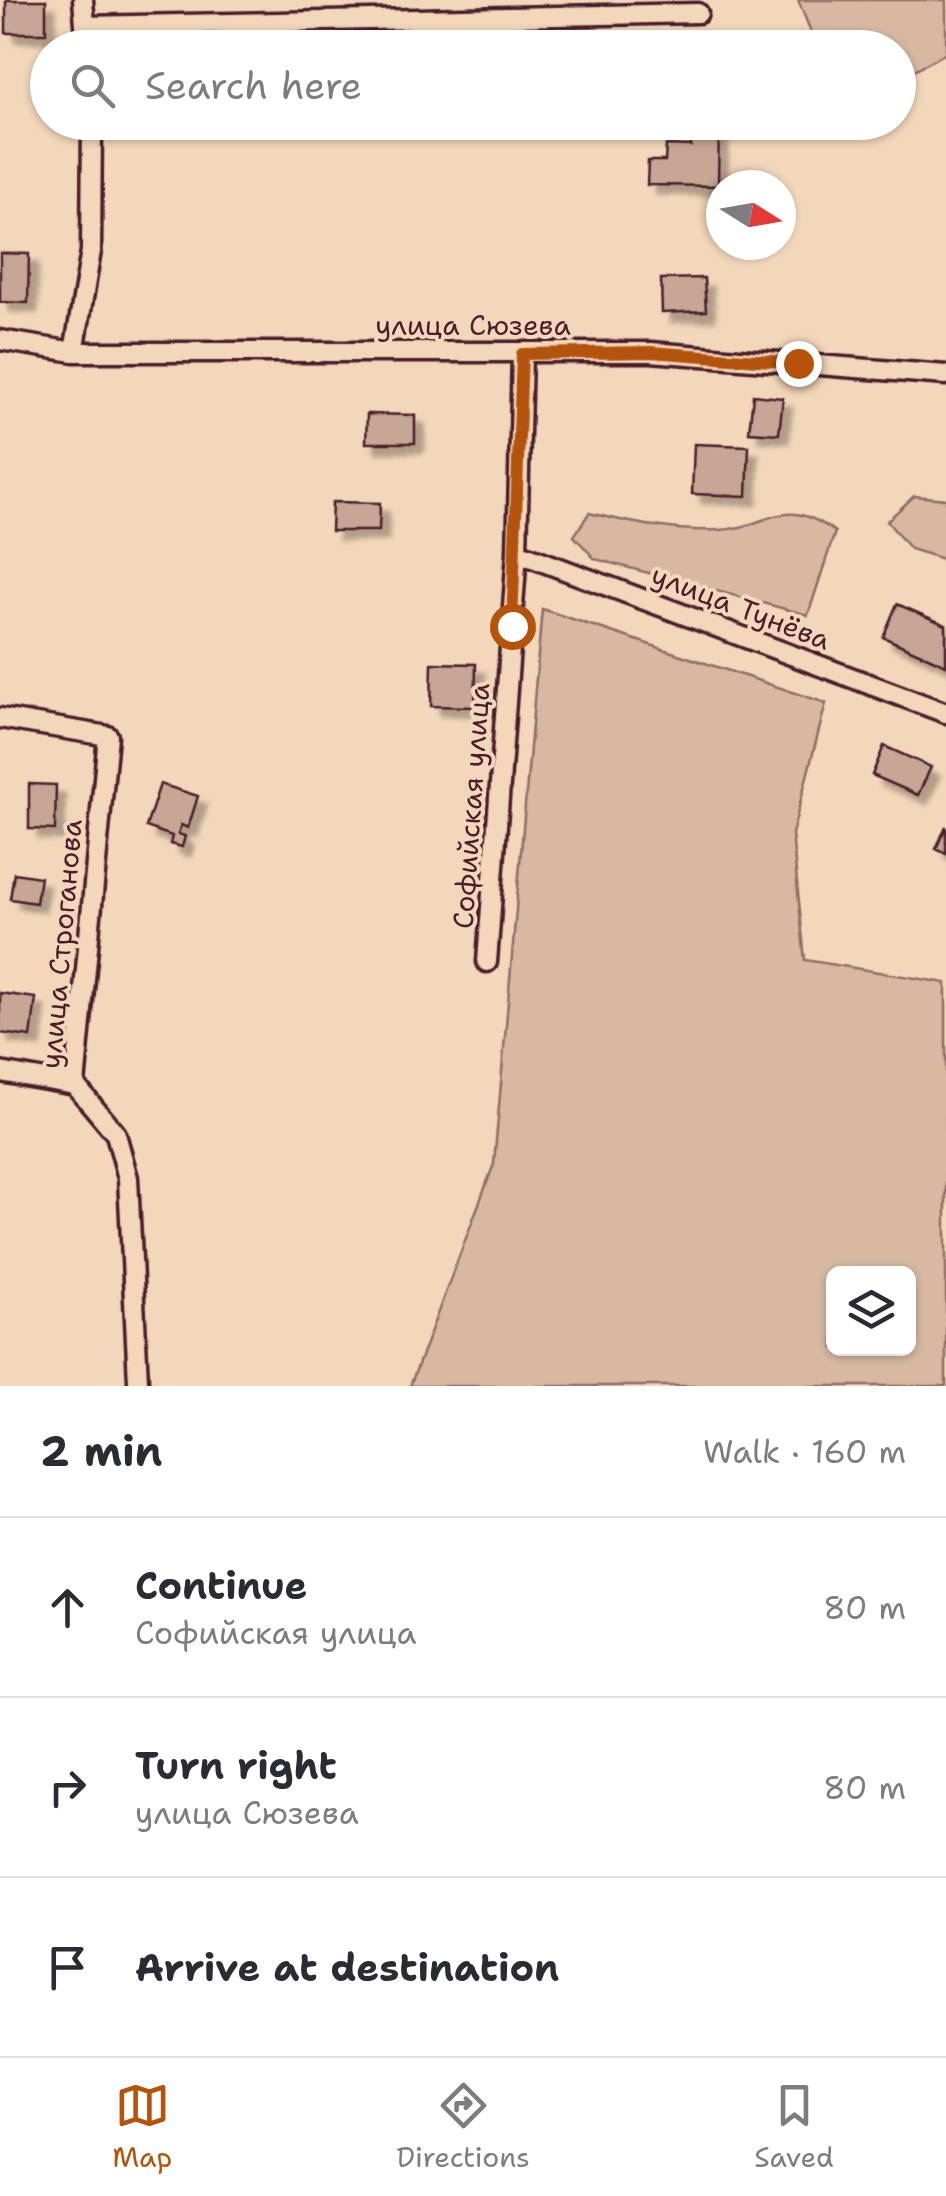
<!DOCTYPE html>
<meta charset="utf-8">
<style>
:root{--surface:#fff;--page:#f7f7f7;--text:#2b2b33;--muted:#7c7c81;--line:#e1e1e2;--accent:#b45309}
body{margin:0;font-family:"Shantell Sans",sans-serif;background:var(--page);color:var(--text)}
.controls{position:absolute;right:30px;bottom:30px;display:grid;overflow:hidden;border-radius:15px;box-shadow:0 2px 8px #0004}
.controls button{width:90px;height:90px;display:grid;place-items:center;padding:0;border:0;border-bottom:2px solid var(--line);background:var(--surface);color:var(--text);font:50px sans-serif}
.compass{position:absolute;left:706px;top:170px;width:90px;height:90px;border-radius:50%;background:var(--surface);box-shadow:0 2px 8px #0004;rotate:101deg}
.stop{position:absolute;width:30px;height:30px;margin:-22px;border:8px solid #b45309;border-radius:50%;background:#fff}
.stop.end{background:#b45309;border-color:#fff;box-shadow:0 2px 10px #0008}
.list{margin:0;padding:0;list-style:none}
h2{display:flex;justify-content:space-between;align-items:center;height:130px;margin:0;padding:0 40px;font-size:42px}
h2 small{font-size:32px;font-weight:400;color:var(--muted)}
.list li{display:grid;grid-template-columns:65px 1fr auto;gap:30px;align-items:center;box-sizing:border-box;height:180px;padding:0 40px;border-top:2px solid var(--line)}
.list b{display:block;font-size:38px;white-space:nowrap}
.list p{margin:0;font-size:32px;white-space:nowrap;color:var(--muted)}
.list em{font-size:32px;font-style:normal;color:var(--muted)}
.icon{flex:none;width:55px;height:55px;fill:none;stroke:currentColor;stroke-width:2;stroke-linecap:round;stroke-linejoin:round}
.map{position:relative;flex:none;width:946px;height:1386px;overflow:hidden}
.search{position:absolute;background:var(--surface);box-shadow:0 2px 8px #0004;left:30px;right:30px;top:30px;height:110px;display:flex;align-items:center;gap:25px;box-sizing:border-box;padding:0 35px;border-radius:55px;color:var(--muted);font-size:38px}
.sheet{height:670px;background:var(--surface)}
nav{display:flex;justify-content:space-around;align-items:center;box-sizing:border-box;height:140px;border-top:2px solid var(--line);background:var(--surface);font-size:28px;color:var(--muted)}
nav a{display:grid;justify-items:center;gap:5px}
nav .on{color:var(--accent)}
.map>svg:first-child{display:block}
</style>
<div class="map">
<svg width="946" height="1386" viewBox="0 0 946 1386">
<defs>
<filter id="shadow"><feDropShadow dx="9" dy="9" stdDeviation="2.5" flood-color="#0004"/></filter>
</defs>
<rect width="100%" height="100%" fill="#f3d7ba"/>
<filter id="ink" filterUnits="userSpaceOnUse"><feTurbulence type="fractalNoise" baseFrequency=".01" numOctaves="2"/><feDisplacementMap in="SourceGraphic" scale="20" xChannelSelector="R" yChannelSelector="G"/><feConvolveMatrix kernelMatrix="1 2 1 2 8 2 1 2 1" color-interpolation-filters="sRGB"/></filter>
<g filter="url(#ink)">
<path fill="#d7b9a2" stroke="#906c66" stroke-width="2.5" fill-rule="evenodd" d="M798,0H946V53L899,78L898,48L817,47Z
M914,496L946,499V560L910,549L887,521Z
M589,513C632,523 675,532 719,530C770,528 781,493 835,532L808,615L595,559L574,536Z
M542,609L826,703L792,834L805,960L946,983V1386H410L494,1164ZM834,1274H908V1348H834Z"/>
<path fill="#c6a694" stroke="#4a1f2b" stroke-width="2.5" filter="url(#shadow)" d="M6,0H46V33H6Z
M691,122H719L718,186L647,185L648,161H665L666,145L691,146Z
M0,253L29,254L28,303L0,302Z
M704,278L706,311L662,313L661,279Z
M753,395L783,398L779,434L749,432Z
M367,414L415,415V443H366Z
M694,444L749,446L747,496L692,494Z
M332,502L380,503L379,531H331Z
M897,604L946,625V665L883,637Z
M432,663L476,664L475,707L431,706Z
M884,746L931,767L918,795L872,775Z
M29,784L56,785L55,830L29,829Z
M160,784L198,796L188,828L181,825L178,834L185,836L182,847L170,844L172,836L146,827Z
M946,826V854L936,849Z
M14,873L40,877L36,903L10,899Z
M0,993L36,998L31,1037L0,1033Z"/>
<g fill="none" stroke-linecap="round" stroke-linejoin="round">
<g stroke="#4a1f2b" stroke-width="25">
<path id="street" d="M83,0L87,48
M85,26L698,13
M0,340L74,352H651L946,375
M74,352L91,251L92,122
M517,552L946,713
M0,718L108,736L75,1085L116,1134L128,1178L138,1381
M487,962L517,552L522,354
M0,1072L75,1085"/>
</g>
<use href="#street" stroke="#f3d7ba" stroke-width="18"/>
</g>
</g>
<g fill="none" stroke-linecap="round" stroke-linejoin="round" filter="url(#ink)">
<path stroke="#b45309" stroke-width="12" d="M512,626L522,354L651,352L798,363"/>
</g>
<g text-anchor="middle" stroke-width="8" stroke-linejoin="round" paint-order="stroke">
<g font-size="28" fill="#4a1f2b" stroke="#f3d7ba">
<text x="473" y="335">улица Сюзева</text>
<text transform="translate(741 607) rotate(21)" y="10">улица Тунёва</text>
<text transform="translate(471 806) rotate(-86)" y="10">Софийская улица</text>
<text transform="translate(61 944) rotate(-85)" y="10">улица Строганова</text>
</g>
</g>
</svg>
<div class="controls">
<button><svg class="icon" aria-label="layers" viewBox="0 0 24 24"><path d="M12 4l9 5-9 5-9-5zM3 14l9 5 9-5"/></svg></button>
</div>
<svg class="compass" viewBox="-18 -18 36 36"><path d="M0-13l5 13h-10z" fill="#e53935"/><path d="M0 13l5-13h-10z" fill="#7c7c81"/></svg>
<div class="stop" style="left:512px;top:626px"></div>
<div class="stop end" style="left:798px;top:363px"></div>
<div class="search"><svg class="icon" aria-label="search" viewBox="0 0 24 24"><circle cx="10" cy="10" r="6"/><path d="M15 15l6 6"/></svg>Search here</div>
</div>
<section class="sheet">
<h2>2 min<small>Walk · 160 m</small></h2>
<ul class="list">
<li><svg class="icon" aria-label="ahead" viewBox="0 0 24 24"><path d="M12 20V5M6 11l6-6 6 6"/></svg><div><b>Continue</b><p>Софийская улица</p></div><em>80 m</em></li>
<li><svg class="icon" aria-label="right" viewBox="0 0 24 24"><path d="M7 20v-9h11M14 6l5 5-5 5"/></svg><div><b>Turn right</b><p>улица Сюзева</p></div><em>80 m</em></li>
<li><svg class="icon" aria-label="arrive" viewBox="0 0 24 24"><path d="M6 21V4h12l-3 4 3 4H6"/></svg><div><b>Arrive at destination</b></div></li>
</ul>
</section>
<nav>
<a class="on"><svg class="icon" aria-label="map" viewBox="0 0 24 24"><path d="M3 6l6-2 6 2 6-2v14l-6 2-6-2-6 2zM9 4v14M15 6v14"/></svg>Map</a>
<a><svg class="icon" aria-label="directions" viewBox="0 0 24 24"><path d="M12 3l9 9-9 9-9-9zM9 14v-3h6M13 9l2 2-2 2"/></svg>Directions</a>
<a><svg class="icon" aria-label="saved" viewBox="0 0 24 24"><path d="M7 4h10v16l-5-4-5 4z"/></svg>Saved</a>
</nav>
